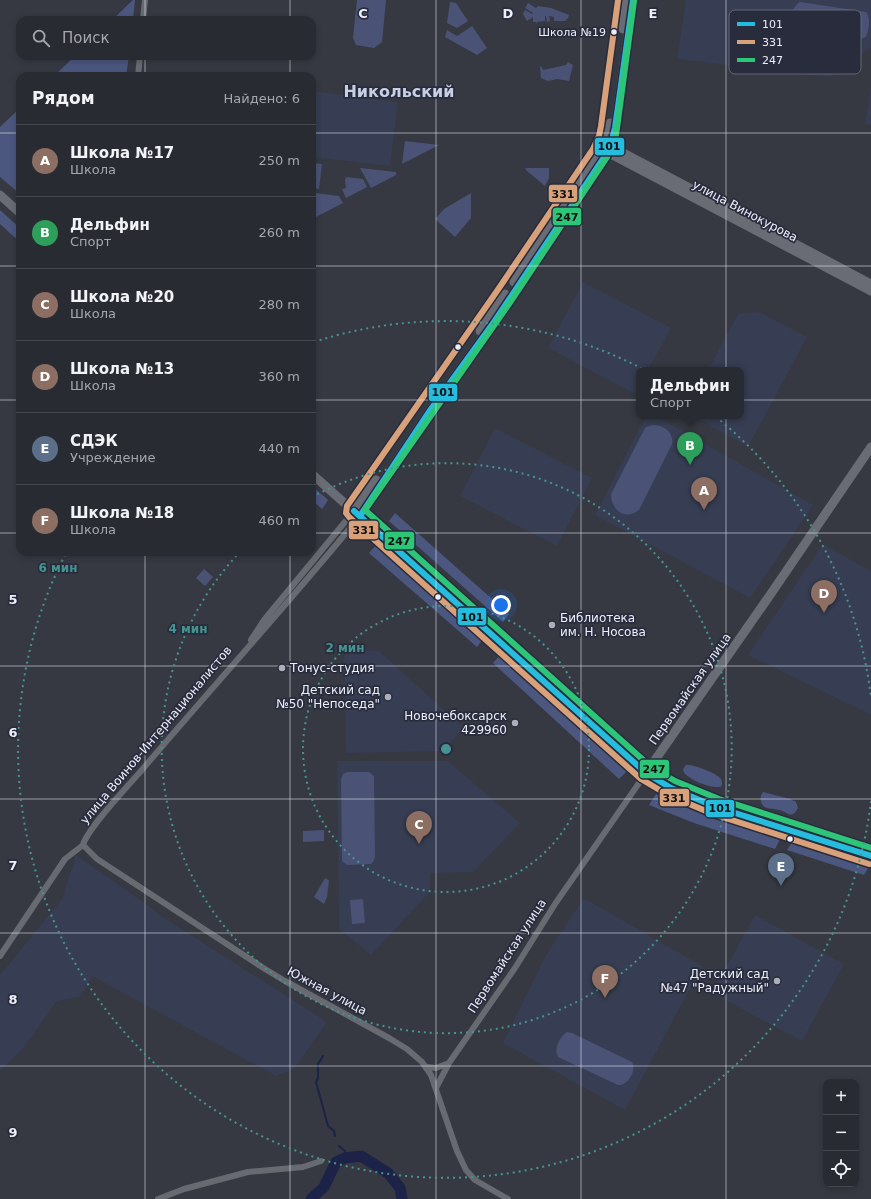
<!DOCTYPE html>
<html lang="ru">
<meta charset="utf-8">
<style>
:root{--surface:#282b32;--page:#34373e;--text:#f1f3f6;--muted:#a5a7ac;--line:#44474d;--accent:#acafba}
body{margin:0;font-family:"DejaVu Sans",sans-serif;background:var(--page);color:var(--text)}
.controls{position:absolute;right:12px;bottom:12px;display:grid;overflow:hidden;border-radius:8px;box-shadow:0 2px 6px #0003}
.controls button{width:36px;height:36px;display:grid;place-items:center;padding:0;border:0;border-bottom:1px solid var(--line);background:var(--surface);color:var(--text);font:20px sans-serif}
.you{position:absolute;left:501px;top:605px;width:14px;height:14px;margin:-10px;border:3px solid #fff;border-radius:50%;background:#1a73e8;box-shadow:0 0 0 6px #1a73e833}
.badge{display:grid;place-items:center;width:26px;height:26px;border-radius:50%;background:var(--accent);color:#fff;font-size:13px;font-weight:700}
.pin{position:absolute;translate:-50% -33px;filter:drop-shadow(0 1px 2px #0008)}
.pin::after{content:'';position:absolute;top:21px;width:14px;height:12px;background:inherit;clip-path:polygon(0 0,100% 0,50% 100%)}
.popup{position:absolute;left:636px;top:367px;width:108px;height:52px;box-sizing:border-box;display:grid;place-content:center;border-radius:8px;background:var(--surface);filter:drop-shadow(0 1px 3px #0005);font-size:13px;white-space:nowrap;color:var(--muted)}
.popup b{font-size:15px;color:var(--text)}
.popup::after{content:'';position:absolute;left:50%;top:100%;margin-left:-8px;border:8px solid transparent;border-top-color:var(--surface)}
.list{margin:0;padding:0;list-style:none}
h2{display:flex;justify-content:space-between;align-items:center;height:52px;margin:0;padding:0 16px;font-size:17px}
h2 small{font-size:13px;font-weight:400;color:var(--muted)}
.list li{display:grid;grid-template-columns:26px 1fr auto;gap:12px;align-items:center;box-sizing:border-box;height:72px;padding:0 16px;border-top:1px solid var(--line)}
.list b{display:block;font-size:15px;white-space:nowrap}
.list p{margin:0;font-size:13px;white-space:nowrap;color:var(--muted)}
.list em{font-size:13px;font-style:normal;color:var(--muted)}
.icon{flex:none;width:22px;height:22px;fill:none;stroke:currentColor;stroke-width:2;stroke-linecap:round;stroke-linejoin:round}
.map{position:relative;flex:none;width:871px;height:1199px;overflow:hidden}
.search{position:absolute;background:var(--surface);box-shadow:0 2px 6px #0003;left:16px;top:16px;width:300px;height:44px;display:flex;align-items:center;gap:10px;box-sizing:border-box;padding:0 14px;border-radius:12px;color:var(--muted);font-size:15px}
.panel{position:absolute;background:var(--surface);box-shadow:0 2px 6px #0003;left:16px;top:72px;width:300px;height:484px;border-radius:12px}
.map>svg:first-child{display:block}
</style>
<div class="map">
<svg width="871" height="1199" viewBox="0 0 871 1199">
<rect width="100%" height="100%" fill="#363942"/>
<path fill="#373d52" d="M686,0H871V47L830,77L677,59Z
M871,87V125L865,124Z
M312,91L398,102L390,166L312,157Z
M583,282L671,328L648,370H639V387L635,394L548,348Z
M759,312L807,337L748,447L695,417L694,416H741V370H708L738,314Z
M646,416H656L813,505L750,598L595,515Z
M495,428L592,478L557,546L460,496Z
M823,544L871,571V715L748,655Z
M344,649L379,651L464,728L443,751L346,753Z
M337,761H448L520,823L473,872L430,873V892L371,955L339,929Z
M76,855L153,909L158,914L327,1022L294,1069L276,1076L92,976L80,997L57,1001L21,1051L0,1071V975L62,899Z
M584,898L702,966L625,1110L503,1043L546,955Z
M755,915L844,964L802,1041L712,993Z"/>
<path fill="#4a5376" d="M357,0H386L382,42L374,48L356,45L353,38Z
M450,2L456,3L468,21L457,28L447,23Z
M800,2L866,12C871,18 869,29 866,37L860,39L796,30C788,23 791,7 800,2Z
M528,3L536,8L538,6L551,8L569,15L568,18L565,21H554V17L549,16L550,21L547,22L546,16H545V21L537,22L536,24V22H533V17L527,21L523,14L525,10L532,14L533,13L525,8Z
M472,26L487,48L477,55L445,37L447,30L457,36Z
M568,62L573,65L569,81L557,79L548,81L541,78L540,67L541,66L543,70L566,65L569,68L566,65Z
M405,141L439,145L402,164Z
M312,163L322,164L319,189L312,188Z
M360,168L396,172V175L371,188Z
M525,168H549V178L545,186L526,170Z
M346,177L363,179L367,187L346,198L342,189L346,188L345,180Z
M315,193L339,196L343,203L312,219Z
M471,193V218L455,237L435,219L444,209Z
M653,425C664,425 674,432 672,444L639,510C625,521 611,510 611,494L644,430L646,427Z
M204,569L213,577L205,586L196,578Z
M347,772H369L374,776L375,857L373,862L371,864L347,865L343,862L342,860L341,779L343,774Z
M324,830V841L303,842V831Z
M325,878L329,880L327,897L324,904L314,897Z
M363,899L365,923L352,924L350,900Z
M567,1032L572,1033L632,1062C637,1070 628,1086 618,1085L558,1057C553,1050 560,1036 567,1032Z"/>
<path fill="#4c5780" d="M133,0H135L133,20H112Z
M75,56H129L126,76H54Z
M20,108V194L0,177V127Z
M0,210L20,228V242L0,224Z
M312,486L328,500L322,509L312,500Z
M395,513L509,614L503,622L389,521Z
M377,544L483,639L477,647L369,553Z
M501,654L627,771L619,779L493,663Z
M686,765C693,764 717,773 721,779C722,781 722,783 722,785L720,787C709,788 692,781 684,773L683,769Z
M763,792L790,799L796,802L798,808C791,821 787,811 779,810C773,808 762,810 761,801C760,797 761,795 763,792Z
M656,794L702,813L780,839L775,849L694,823L649,805Z
M792,842L870,865L864,875L787,850Z"/>
<g fill="none" stroke-linecap="round" stroke-linejoin="round">
<path stroke="#1c2248" stroke-width="2" d="M323,1056L318,1064V1078L316,1082L328,1126L334,1131L335,1136
M339,1146L345,1151V1158"/>
<path stroke="#1c2248" stroke-width="11" d="M311,1199L324,1187L336,1162L345,1158L361,1156L388,1173L400,1188L402,1199"/>
<path stroke="#676a70" stroke-width="6" d="M143,20L145,0
M138,76L140,56
M251,640L264,620L354,511
M83,845L97,859L265,969L285,981L389,1038L407,1049L422,1062L431,1075L457,1151L466,1170L475,1180L508,1199
M83,845C87,829 128,786 141,771C213,686 289,603 360,516
M0,956L65,859L83,845
M427,1067L436,1068L449,1063
M436,1088L449,1063L515,968L555,904L646,773
M158,1199L184,1189L248,1172L303,1167L321,1161"/>
<path stroke="#696c74" stroke-width="9" d="M623,29L626,0
M604,146H610L871,284
M604,147L607,152L871,291
M0,195L20,213
M514,282L600,153L607,138L610,123
M480,331L505,294
M312,474L646,773L671,788L716,807L871,856
M354,511L376,480
M360,516L431,409L494,322L600,165C607,153 612,142 615,128L633,0
M646,773L768,598L871,447"/>
<g stroke="#282c3c" stroke-width="9">
<path id="bus-1" d="M354,511L646,773L671,788L716,807L871,856
M360,516L431,409L494,322L605,156L611,143L615,128L633,0"/>
</g>
<g stroke="#282c3c" stroke-width="9">
<path id="bus-2" d="M618,0L601,126L599,136L593,149L497,291L347,506L346,513L349,517L641,779L668,795L713,814L869,864"/>
</g>
<g stroke="#282c3c" stroke-width="9">
<path id="bus-3" d="M634,1L617,128L615,141L607,157L511,301L365,510L651,767L675,781L719,799L871,848"/>
</g>
<use href="#bus-1" stroke="#26bcdd" stroke-width="6"/>
<use href="#bus-2" stroke="#d9a179" stroke-width="6"/>
<use href="#bus-3" stroke="#2dc577" stroke-width="6"/>
</g>
<path fill="none" stroke="#eceffa" stroke-width="1" stroke-opacity="0.55" d="M145,0V20M290,0V20M436,0V1199M581,0V1199M726,0V1199M145,56V76M290,56V76M0,133H20M312,133H871M0,266H20M312,266H871M0,400H20M312,400H871M0,533H20M312,533H871M145,552V1199M290,552V1199M0,666H871M0,799H871M0,933H871M0,1066H871"/>
<g fill="none" stroke="#469491" stroke-width="2" stroke-dasharray="2 4">
<circle cx="446" cy="749" r="143"/>
<path d="M312 497A285 285 0 1 1 239 553"/>
<path d="M871 801A428 428 0 1 1 65 555M314 342A428 428 0 0 1 871 697"/>
</g>
<g fill="#eceffa" stroke="#282c3c" stroke-width="1.5">
<circle cx="614" cy="32" r="3.5"/>
<circle cx="458" cy="347" r="3.5"/>
<circle cx="438" cy="597" r="3.5"/>
<circle cx="790" cy="839" r="3.5"/>
</g>
<g fill="#acafba" stroke="#282c3c" stroke-width="1.5">
<circle cx="552" cy="625" r="4"/>
<circle cx="282" cy="668" r="4"/>
<circle cx="388" cy="697" r="4"/>
<circle cx="515" cy="723" r="4"/>
<circle cx="777" cy="981" r="4"/>
</g>
<g text-anchor="middle" stroke-width="3.5" stroke-linejoin="round" paint-order="stroke">
<g font-size="11" fill="#eceffa" stroke="#282c3c" text-anchor="end">
<text x="606" y="36">Школа №19</text>
</g>
<g font-size="12" fill="#eceffa" stroke="#282c3c">
<text transform="translate(745 211) rotate(28)" y="4">улица Винокурова</text>
<text transform="translate(690 689) rotate(-55)" y="4">Первомайская улица</text>
<text transform="translate(156 735) rotate(-50)" y="4">улица Воинов-Интернационалистов</text>
<text transform="translate(507 956) rotate(-57)" y="4">Первомайская улица</text>
<text transform="translate(327 991) rotate(28)" y="4">Южная улица</text>
</g>
<g font-size="12" fill="#eceffa" stroke="#282c3c" text-anchor="end">
<text x="560" y="622" text-anchor="start">Библиотека<tspan x="560" dy="14">им. Н. Носова</tspan></text>
<text x="290" y="672" text-anchor="start">Тонус-студия</text>
<text x="380" y="694">Детский сад<tspan x="380" dy="14">№50 "Непоседа"</tspan></text>
<text x="507" y="720">Новочебоксарск<tspan x="507" dy="14">429960</tspan></text>
<text x="769" y="978">Детский сад<tspan x="769" dy="14">№47 "Радужный"</tspan></text>
</g>
<g font-size="16" font-weight="bold" fill="#c8cfe4" stroke="#282c3c">
<text x="399" y="97">Никольский</text>
</g>
</g>
<rect x="729" y="10" width="132" height="64" rx="6" fill="#282c3c" stroke="#636675" stroke-width="1"/>
<rect x="737" y="22" width="18" height="4" fill="#26bcdd"/>
<rect x="737" y="40" width="18" height="4" fill="#d9a179"/>
<rect x="737" y="58" width="18" height="4" fill="#2dc577"/>
<g font-size="11" fill="#eceffa">
<text x="762" y="28">101</text>
<text x="762" y="46">331</text>
<text x="762" y="64">247</text>
</g>
<g font-size="13" text-anchor="middle" font-weight="bold" fill="#eceffa" stroke="#282c3c" stroke-width="3.5" stroke-linejoin="round" paint-order="stroke">
<text x="363" y="18">C</text>
<text x="508" y="18">D</text>
<text x="653" y="18">E</text>
<text x="13" y="604">5</text>
<text x="13" y="737">6</text>
<text x="13" y="870">7</text>
<text x="13" y="1004">8</text>
<text x="13" y="1137">9</text>
</g>
<circle cx="446" cy="749" r="6" fill="#469491" stroke="#282c3c" stroke-width="2"/>
<g font-size="12" text-anchor="middle" font-weight="bold" fill="#469491" stroke="#282c3c" stroke-width="3.5" stroke-linejoin="round" paint-order="stroke">
<text x="58" y="572">6 мин</text>
<text x="188" y="633">4 мин</text>
<text x="345" y="652">2 мин</text>
</g>
<g stroke="#282c3c" stroke-width="1.5">
<rect x="594" y="137" width="31" height="19" rx="4" fill="#26bcdd"/>
<rect x="548" y="184" width="30" height="19" rx="4" fill="#d9a179"/>
<rect x="552" y="207" width="30" height="19" rx="4" fill="#2dc577"/>
<rect x="428" y="383" width="30" height="19" rx="4" fill="#26bcdd"/>
<rect x="348" y="520" width="31" height="20" rx="4" fill="#d9a179"/>
<rect x="384" y="531" width="31" height="19" rx="4" fill="#2dc577"/>
<rect x="457" y="607" width="30" height="19" rx="4" fill="#26bcdd"/>
<rect x="639" y="759" width="31" height="20" rx="4" fill="#2dc577"/>
<rect x="659" y="788" width="31" height="19" rx="4" fill="#d9a179"/>
<rect x="705" y="799" width="30" height="19" rx="4" fill="#26bcdd"/>
</g>
<g font-size="11" text-anchor="middle" font-weight="bold" fill="#111">
<text x="609" y="150">101</text>
<text x="563" y="198">331</text>
<text x="567" y="221">247</text>
<text x="443" y="396">101</text>
<text x="364" y="534">331</text>
<text x="399" y="545">247</text>
<text x="472" y="621">101</text>
<text x="654" y="773">247</text>
<text x="674" y="802">331</text>
<text x="720" y="812">101</text>
</g>
</svg>
<div class="controls">
<button>+</button>
<button>−</button>
<button><svg class="icon" aria-label="locate" viewBox="0 0 24 24"><circle cx="12" cy="12" r="6"/><path d="M12 2v4M12 18v4M2 12h4M18 12h4"/></svg></button>
</div>
<div class="you"></div>
<div class="pin badge" style="left:704px;top:510px;background:#8d6e63">A</div>
<div class="pin badge" style="left:690px;top:465px;background:#2e9e5b">B</div>
<div class="popup"><b>Дельфин</b>Спорт</div>
<div class="pin badge" style="left:419px;top:844px;background:#8d6e63">C</div>
<div class="pin badge" style="left:824px;top:613px;background:#8d6e63">D</div>
<div class="pin badge" style="left:781px;top:886px;background:#5c6f8a">E</div>
<div class="pin badge" style="left:605px;top:998px;background:#8d6e63">F</div>
<div class="search"><svg class="icon" aria-label="search" viewBox="0 0 24 24"><circle cx="10" cy="10" r="6"/><path d="M15 15l6 6"/></svg>Поиск</div>
<section class="panel">
<h2>Рядом<small>Найдено: 6</small></h2>
<ul class="list">
<li><span class="badge" style="background:#8d6e63">A</span><div><b>Школа №17</b><p>Школа</p></div><em>250 m</em></li>
<li><span class="badge" style="background:#2e9e5b">B</span><div><b>Дельфин</b><p>Спорт</p></div><em>260 m</em></li>
<li><span class="badge" style="background:#8d6e63">C</span><div><b>Школа №20</b><p>Школа</p></div><em>280 m</em></li>
<li><span class="badge" style="background:#8d6e63">D</span><div><b>Школа №13</b><p>Школа</p></div><em>360 m</em></li>
<li><span class="badge" style="background:#5c6f8a">E</span><div><b>СДЭК</b><p>Учреждение</p></div><em>440 m</em></li>
<li><span class="badge" style="background:#8d6e63">F</span><div><b>Школа №18</b><p>Школа</p></div><em>460 m</em></li>
</ul>
</section>
</div>
